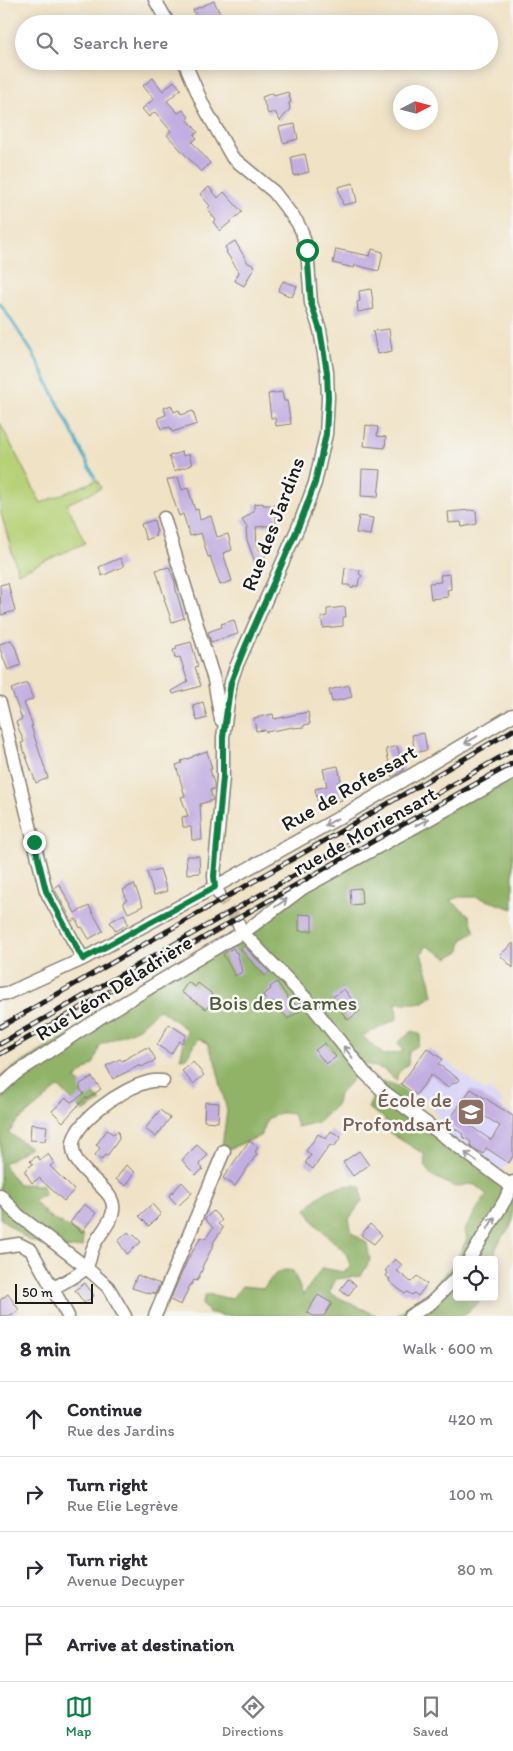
<!DOCTYPE html>
<meta charset="utf-8">
<style>
:root{--surface:#fff;--page:#f7f7f7;--text:#2b2b33;--muted:#7c7c81;--line:#e1e1e2;--accent:#0b8043}
body{margin:0;font-family:Itim,sans-serif;background:var(--page);color:var(--text)}
.controls{position:absolute;right:15px;bottom:15px;display:grid;overflow:hidden;border-radius:5px;box-shadow:0 2px 12px #0003}
.controls button{width:45px;height:45px;display:grid;place-items:center;padding:0;border:0;border-bottom:1px solid var(--line);background:var(--surface);color:var(--text);font:25px sans-serif}
.compass{position:absolute;left:393px;top:85px;width:45px;height:45px;border-radius:50%;background:var(--surface);box-shadow:0 2px 12px #0003;rotate:84deg}
.scale{position:absolute;left:15px;bottom:12px;width:78px;box-sizing:border-box;padding-left:5px;border:2px solid #1c1c1c;border-top:0;font-size:14px;line-height:18px;white-space:nowrap;color:#1c1c1c;-webkit-text-stroke:4px #f6f6f2;paint-order:stroke}
.stop{position:absolute;width:15px;height:15px;margin:-11px;border:4px solid #0b8043;border-radius:50%;background:#fff}
.stop.end{background:#0b8043;border-color:#fff;box-shadow:0 1px 5px #0008}
.list{margin:0;padding:0;list-style:none}
h2{display:flex;justify-content:space-between;align-items:center;height:65px;margin:0;padding:0 20px;font-size:21px}
h2 small{font-size:16px;font-weight:400;color:var(--muted)}
.list li{display:grid;grid-template-columns:32px 1fr auto;gap:15px;align-items:center;box-sizing:border-box;height:75px;padding:0 20px;border-top:1px solid var(--line)}
.list b{display:block;font-size:19px;white-space:nowrap}
.list p{margin:0;font-size:16px;white-space:nowrap;color:var(--muted)}
.list em{font-size:16px;font-style:normal;color:var(--muted)}
.icon{flex:none;width:28px;height:28px;fill:none;stroke:currentColor;stroke-width:2;stroke-linecap:round;stroke-linejoin:round}
.map{position:relative;flex:none;width:513px;height:1316px;overflow:hidden}
.search{position:absolute;background:var(--surface);box-shadow:0 2px 12px #0003;left:15px;right:15px;top:15px;height:55px;display:flex;align-items:center;gap:12px;box-sizing:border-box;padding:0 18px;border-radius:28px;color:var(--muted);font-size:19px}
.sheet{height:365px;background:var(--surface)}
nav{display:flex;justify-content:space-around;align-items:center;box-sizing:border-box;height:70px;border-top:1px solid var(--line);background:var(--surface);font-size:14px;color:var(--muted)}
nav a{display:grid;justify-items:center;gap:2px}
nav .on{color:var(--accent)}
.map>svg:first-child{display:block}
</style>
<div class="map">
<svg width="513" height="1316" viewBox="0 0 513 1316">
<rect width="100%" height="100%" fill="#f6f6f2"/>
<filter id="ink" filterUnits="userSpaceOnUse"><feTurbulence type="fractalNoise" baseFrequency=".02" numOctaves="2"/><feDisplacementMap in="SourceGraphic" scale="10" xChannelSelector="R" yChannelSelector="G"/><feConvolveMatrix kernelMatrix="1 2 1 2 8 2 1 2 1" color-interpolation-filters="sRGB"/></filter>
<filter id="wash" filterUnits="userSpaceOnUse"><feTurbulence type="fractalNoise" baseFrequency=".0096" numOctaves="4" result="noise"/><feDisplacementMap in="SourceGraphic" scale="20" xChannelSelector="R" yChannelSelector="G"/><feGaussianBlur stdDeviation="1.12" result="paint"/><feColorMatrix in="noise" values="0 0 0 0 0 0 0 0 0 0 0 0 0 0 0 0 0 1.4 0 .05"/><feComposite in="paint" operator="in"/></filter>
<g filter="url(#wash)">
<rect width="100%" height="100%" fill="#f0e2c5"/>
<path fill="#dad6f7" d="M428,1047L485,1091L488,1088L503,1102L500,1107L513,1116V1156L501,1173L448,1135L427,1098L416,1095L401,1084Z"/>
<path fill="#b6d177" stroke="#69764a" d="M0,423L41,503L97,480L101,488L67,504L85,543L18,573L0,510Z"/>
<path fill="#90b368" stroke="#566842" d="M513,776V909L477,897H459L450,900L469,915L475,932L462,940L460,951L448,958L427,946L421,954L430,980L433,996L422,1003H396L397,1019L362,1036L384,1055L403,1052L398,1042L413,1031L421,1035L418,1045L409,1051L408,1064L398,1073L396,1081L383,1069L355,1061L353,1079L339,1094L337,1104L319,1122L297,1127L293,1113H279L267,1119L263,1131L260,1136L224,1151L222,1146L227,1111L215,1061L207,1043L199,1038L186,1058L180,1059L187,1030L159,1009L139,1028L100,1045L94,1063L75,1079L101,1101L83,1112L59,1087L16,1123L9,1133L30,1147L3,1164L18,1184L43,1185L45,1194L34,1201L48,1216L83,1236L82,1247L62,1249L28,1240L0,1218V1076L315,884Z
M382,1081C402,1085 413,1095 419,1114L513,1182V1220L509,1229L502,1237L496,1248L494,1260H457V1297H480V1301L463,1316H396L427,1294L455,1262L467,1239L465,1230L478,1207L487,1195L475,1185L469,1184L455,1187L431,1175L425,1165L424,1154L390,1133L384,1118L368,1108L373,1097L383,1091Z
M354,1185L361,1187L362,1201L349,1219L352,1233L367,1243L370,1260L361,1276L336,1279L329,1293L378,1316H224L208,1312L202,1305L205,1295C217,1293 221,1299 232,1298L242,1286L264,1288C272,1277 278,1267 293,1271L303,1295L322,1268L343,1272L351,1268L346,1253L317,1226L306,1209C323,1192 330,1187 354,1185Z"/>
<g fill="none" stroke-linecap="round" stroke-linejoin="round">
<path stroke="#46acc5" stroke-width="3" d="M0,303L34,355L95,478"/>
</g>
<g id="blocks">
<path fill="#c2aee1" fill-rule="evenodd" d="M214,1L225,24H210L208,18L198,21L193,10Z
M153,78L163,91L174,81L181,89L167,101L178,113L183,110L189,117L187,119L198,132L194,135L197,138L192,142L210,163L201,172L167,135L171,131L155,112L149,117L142,109L154,99L143,86Z
M288,92L291,102L289,103L290,109L280,121L275,112L268,114L262,97L273,93L274,96Z
M295,124L298,139L283,143L279,127Z
M305,154L309,172L294,176L291,157Z
M353,183L357,202L343,205L338,187Z
M209,187L218,198L224,192L242,212L220,231L213,222L216,220L207,209L210,206L200,194Z
M235,241L248,263L255,266L244,286L235,281L239,272L226,252L227,251L225,247Z
M336,249L370,256L372,249L383,252L379,271L355,265L354,268L333,263Z
M283,281L297,286L292,297L278,291Z
M371,289L374,309L358,312L357,302L360,301L359,291Z
M389,329L392,351L377,354L373,331Z
M282,392L284,401H287L291,424L276,426L275,418H271L268,394Z
M171,405L174,412L179,410L181,415L193,411L197,424L172,432L170,427L161,429L158,418L166,415L164,408Z
M366,425L378,427L377,436L386,437L385,448L364,446Z
M182,452L183,456L189,454L192,465L174,471L169,456Z
M362,469L381,470L378,497L361,496Z
M178,477L182,490L188,488L195,510L198,509L200,520L211,516L217,537L228,534L232,550L223,553L232,581L220,585L210,556L208,557L201,533L190,536L183,514L179,516L167,480Z
M263,503V505H276V525L256,527L257,549L266,553L263,562L257,561L258,565H256L247,540L246,529H248L242,520L254,511V504Z
M470,510L476,511L477,524L462,527L461,522L449,523L448,512Z
M359,516L373,518L370,535L356,533Z
M154,520L157,532L155,533L156,536L146,540L141,524Z
M120,558L124,566L102,576L99,567Z
M169,567L175,582L176,590L184,618L172,622L164,599H165L156,570Z
M345,568L360,570L359,574L362,576L359,579L358,586H354L352,589L349,585H343Z
M450,574L451,589L447,590L448,597L431,599L429,583L441,582L440,575Z
M8,583L15,611L1,615L0,585Z
M345,607L346,617H343V626L323,628L321,617L327,616V609Z
M234,620L238,634L211,642L208,632L222,627L221,624Z
M11,640L16,649L21,665L8,670L0,649V644Z
M191,642L198,666L195,667L201,686L173,694L172,691L188,682L180,657L175,658L173,650L177,649L176,646Z
M27,683L33,699L24,703L33,726H31L48,778L36,783L21,743L24,742L16,722L22,719L11,689Z
M349,685L352,697L332,702L329,690Z
M203,702L207,718L197,721L193,705Z
M308,712L310,724L304,725V727L293,728V727L266,732L265,730L256,731L254,718L273,714L274,719Z
M424,733L427,750L415,753L412,735Z
M397,746L404,770L392,777L386,749Z
M207,751L212,769H210L214,784V789L210,790L213,800L200,804L202,840H192L191,827H183L182,817L188,816L181,797L185,796L176,765L182,763L181,761L193,757V756Z
M338,766L341,781L338,782L342,800L319,806L315,789L327,786L323,769Z
M186,856H199L200,873L187,874Z
M160,869L167,891L154,895L147,872Z
M59,884L75,913L89,906L103,931L89,939L82,927L80,928L76,919L72,921L54,888Z
M134,884L143,906L128,913L123,902L127,900L123,890Z
M361,888L362,904L351,905L350,889Z
M124,914L128,924L116,931L110,922Z
M299,914L312,915V931H299Z
M513,943V968L500,955Z
M244,946L269,972L265,976L240,949Z
M233,948L236,953L237,952L242,972L235,976L223,954Z
M188,982L195,987L198,983L211,993L213,1000L206,1009L181,992Z
M277,982L290,1001L292,1000L300,1011L288,1019L273,1001L269,1004L263,995L271,989L270,987Z
M344,989L360,1011L348,1020L331,998Z
M169,1024L186,1035L182,1043L179,1041L171,1054L157,1045Z
M325,1043L336,1057L326,1064L315,1050Z
M145,1048H149L156,1060L141,1067L140,1065L113,1079L106,1066L120,1059L122,1061Z
M427,1048L442,1059L438,1064L460,1080L447,1087L431,1075L416,1095L401,1084Z
M193,1062L204,1075L193,1084L182,1071Z
M92,1077L101,1089L87,1099L86,1097L63,1122L52,1111L66,1098L71,1102L84,1094L80,1089V1084Z
M471,1089L513,1116V1156L509,1163L486,1148L483,1154L470,1145L471,1142L462,1136L463,1134L447,1123ZM478,1112L500,1126L491,1140L469,1125Z
M205,1102L219,1103L218,1122L204,1121Z
M160,1110L170,1118L156,1137L145,1129Z
M31,1124L47,1126L45,1141L30,1140Z
M107,1130L113,1134L118,1131L119,1139L107,1156L105,1155L101,1160L95,1155L100,1148L96,1145Z
M331,1131L341,1137L334,1147L330,1145L313,1169L305,1163L311,1155L306,1151L318,1134L326,1139Z
M249,1141L258,1147L255,1152L257,1154L235,1186L223,1178Z
M197,1145L208,1155L199,1164L203,1169L196,1175L187,1166L182,1160Z
M359,1151L369,1165L353,1176L343,1162Z
M48,1154L54,1163L50,1166L74,1190L64,1201L39,1178L32,1183L25,1172V1170L33,1164L30,1161L37,1156L40,1160Z
M126,1165L135,1172L126,1186L116,1179Z
M182,1182L192,1193L178,1206L169,1196Z
M84,1204L96,1213L82,1232L70,1223Z
M152,1204L161,1214L149,1226L139,1216Z
M213,1211L222,1220L218,1224L223,1228L213,1243L214,1244L202,1267L203,1268L197,1281L194,1280L191,1285H190L181,1305L170,1300L188,1259L201,1237L205,1239L213,1228L205,1219Z
M370,1224L382,1235L374,1244L361,1235Z
M128,1232L132,1236L134,1235L141,1242L127,1254L118,1241Z
M395,1259L402,1265L397,1271L411,1282L417,1276L427,1284L418,1296L414,1293L412,1295L407,1292L405,1294L389,1281L390,1279L386,1276L388,1273L385,1271Z
M137,1275L160,1284L155,1294L152,1292L151,1294L132,1288Z
M348,1279L356,1285L348,1296L340,1290Z
M85,1283L94,1296L84,1303L75,1290Z
M8,1294L19,1310L11,1316H0V1300Z
M318,1295L332,1303L324,1316H313L307,1312Z"/>
</g>
</g>
<g filter="url(#ink)">
<use href="#blocks" fill-opacity="0" stroke="#867f70" stroke-width="1"/>
<g fill="none" stroke-linecap="round" stroke-linejoin="round">
<path stroke="#c6baa3" stroke-width="12" stroke-dasharray="12 6" stroke-linecap="butt" d="M219,894L238,923"/>
<g stroke="#867f70" stroke-width="15">
<path id="minor" d="M155,0L169,24
M184,61L203,105L232,157L274,192L297,222L302,232L307,250L311,303L320,330L327,372L328,398L326,434L315,483L300,523L236,667L231,682L223,737V777L214,876L215,887L219,894
M164,518L214,680L221,720
M0,703L46,891L83,959
M238,923L243,933L309,1002L364,1072L383,1091L511,1186
M0,994L8,993L83,959L215,887L351,811L513,715
M0,1088L15,1074L104,1015L227,941L243,933L303,888L513,773
M0,1195L18,1215L82,1264L108,1287L125,1316
M0,1247L19,1244L31,1250L68,1316
M469,1260L505,1200L513,1182
M52,1289C63,1282 76,1277 85,1269C90,1264 90,1254 93,1248C97,1236 108,1227 112,1215C114,1209 113,1202 110,1197C100,1181 75,1169 73,1149C69,1123 125,1087 148,1082C153,1080 158,1081 163,1081
M155,1316L224,1151
M410,1316L431,1303L457,1277"/>
</g>
<use href="#minor" stroke="#fff" stroke-width="12"/>
<g stroke="#1c1c1c" stroke-width="5">
<path id="rail" d="M0,1027L343,830L513,730
M0,1044L513,750
M0,1054L343,858L513,763"/>
</g>
<use href="#rail" stroke="#f6f6f2" stroke-width="3" stroke-dasharray="9" stroke-linecap="butt"/>
</g>
<defs><path id="oneway-shaft" d="M-6 0H5M1.5-3L5.5 0L1.5 3" fill="none" stroke-width="1.6" stroke-linecap="round" stroke-linejoin="round" transform="scale(1.25)"/></defs>
<g stroke="#999">
<use href="#oneway-shaft" transform="translate(471 740) rotate(149)"/>
<use href="#oneway-shaft" transform="translate(331 822) rotate(151)"/>
<use href="#oneway-shaft" transform="translate(422 822) rotate(-28)"/>
<use href="#oneway-shaft" transform="translate(281 903) rotate(-35)"/>
<use href="#oneway-shaft" transform="translate(348 1052) rotate(-128)"/>
<use href="#oneway-shaft" transform="translate(471 1157) rotate(-144)"/>
<use href="#oneway-shaft" transform="translate(491 1223) rotate(-58)"/>
</g>
</g>
<g fill="none" stroke-linecap="round" stroke-linejoin="round" filter="url(#ink)">
<path stroke="#0b8043" stroke-width="6" d="M34,842L46,891L83,959L215,887L214,876L223,777V737L231,682L245,647L300,523L315,483L326,434L328,398L327,372L320,330L311,303L307,250"/>
</g>
<defs>
<g id="school-square" transform="scale(1.4375)"><rect x="-9" y="-9" width="18" height="18" rx="4" fill="#8d6e63" stroke="#f6f6f2"/><path d="M0-5L7-2L0 1L-7-2ZM-4 1L0 2.5L4 1V4Q0 6-4 4Z" fill="#fff"/></g>
</defs>
<g fill-rule="evenodd">
<use href="#school-square" x="471" y="1112"/>
</g>
<g text-anchor="middle" stroke-width="5" stroke-linejoin="round" paint-order="stroke">
<g font-size="21" fill="#1c1c1c" stroke="#f6f6f2">
<text transform="translate(273 524) rotate(-69)" y="7">Rue des Jardins</text>
<text transform="translate(349 788) rotate(-30)" y="7">Rue de Rofessart</text>
<text transform="translate(365 831) rotate(-29)" y="7">rue de Moriensart</text>
<text transform="translate(114 988) rotate(-32)" y="7">Rue Léon Deladrière</text>
</g>
<g font-size="21" fill="#525b3c" stroke="#f6f6f2">
<text x="283" y="1010">Bois des Carmes</text>
</g>
<g font-size="21" fill="#785e54" stroke="#f6f6f2" text-anchor="end">
<text x="452" y="1107">École de<tspan x="452" dy="24">Profondsart</tspan></text>
</g>
</g>
</svg>
<div class="controls">
<button><svg class="icon" aria-label="locate" viewBox="0 0 24 24"><circle cx="12" cy="12" r="6"/><path d="M12 2v4M12 18v4M2 12h4M18 12h4"/></svg></button>
</div>
<svg class="compass" viewBox="-18 -18 36 36"><path d="M0-13l5 13h-10z" fill="#e53935"/><path d="M0 13l5-13h-10z" fill="#7c7c81"/></svg>
<div class="scale">50 m</div>
<div class="stop" style="left:307px;top:250px"></div>
<div class="stop end" style="left:34px;top:842px"></div>
<div class="search"><svg class="icon" aria-label="search" viewBox="0 0 24 24"><circle cx="10" cy="10" r="6"/><path d="M15 15l6 6"/></svg>Search here</div>
</div>
<section class="sheet">
<h2>8 min<small>Walk · 600 m</small></h2>
<ul class="list">
<li><svg class="icon" aria-label="ahead" viewBox="0 0 24 24"><path d="M12 20V5M6 11l6-6 6 6"/></svg><div><b>Continue</b><p>Rue des Jardins</p></div><em>420 m</em></li>
<li><svg class="icon" aria-label="right" viewBox="0 0 24 24"><path d="M7 20v-9h11M14 6l5 5-5 5"/></svg><div><b>Turn right</b><p>Rue Elie Legrève</p></div><em>100 m</em></li>
<li><svg class="icon" aria-label="right" viewBox="0 0 24 24"><path d="M7 20v-9h11M14 6l5 5-5 5"/></svg><div><b>Turn right</b><p>Avenue Decuyper</p></div><em>80 m</em></li>
<li><svg class="icon" aria-label="arrive" viewBox="0 0 24 24"><path d="M6 21V4h12l-3 4 3 4H6"/></svg><div><b>Arrive at destination</b></div></li>
</ul>
</section>
<nav>
<a class="on"><svg class="icon" aria-label="map" viewBox="0 0 24 24"><path d="M3 6l6-2 6 2 6-2v14l-6 2-6-2-6 2zM9 4v14M15 6v14"/></svg>Map</a>
<a><svg class="icon" aria-label="directions" viewBox="0 0 24 24"><path d="M12 3l9 9-9 9-9-9zM9 14v-3h6M13 9l2 2-2 2"/></svg>Directions</a>
<a><svg class="icon" aria-label="saved" viewBox="0 0 24 24"><path d="M7 4h10v16l-5-4-5 4z"/></svg>Saved</a>
</nav>
